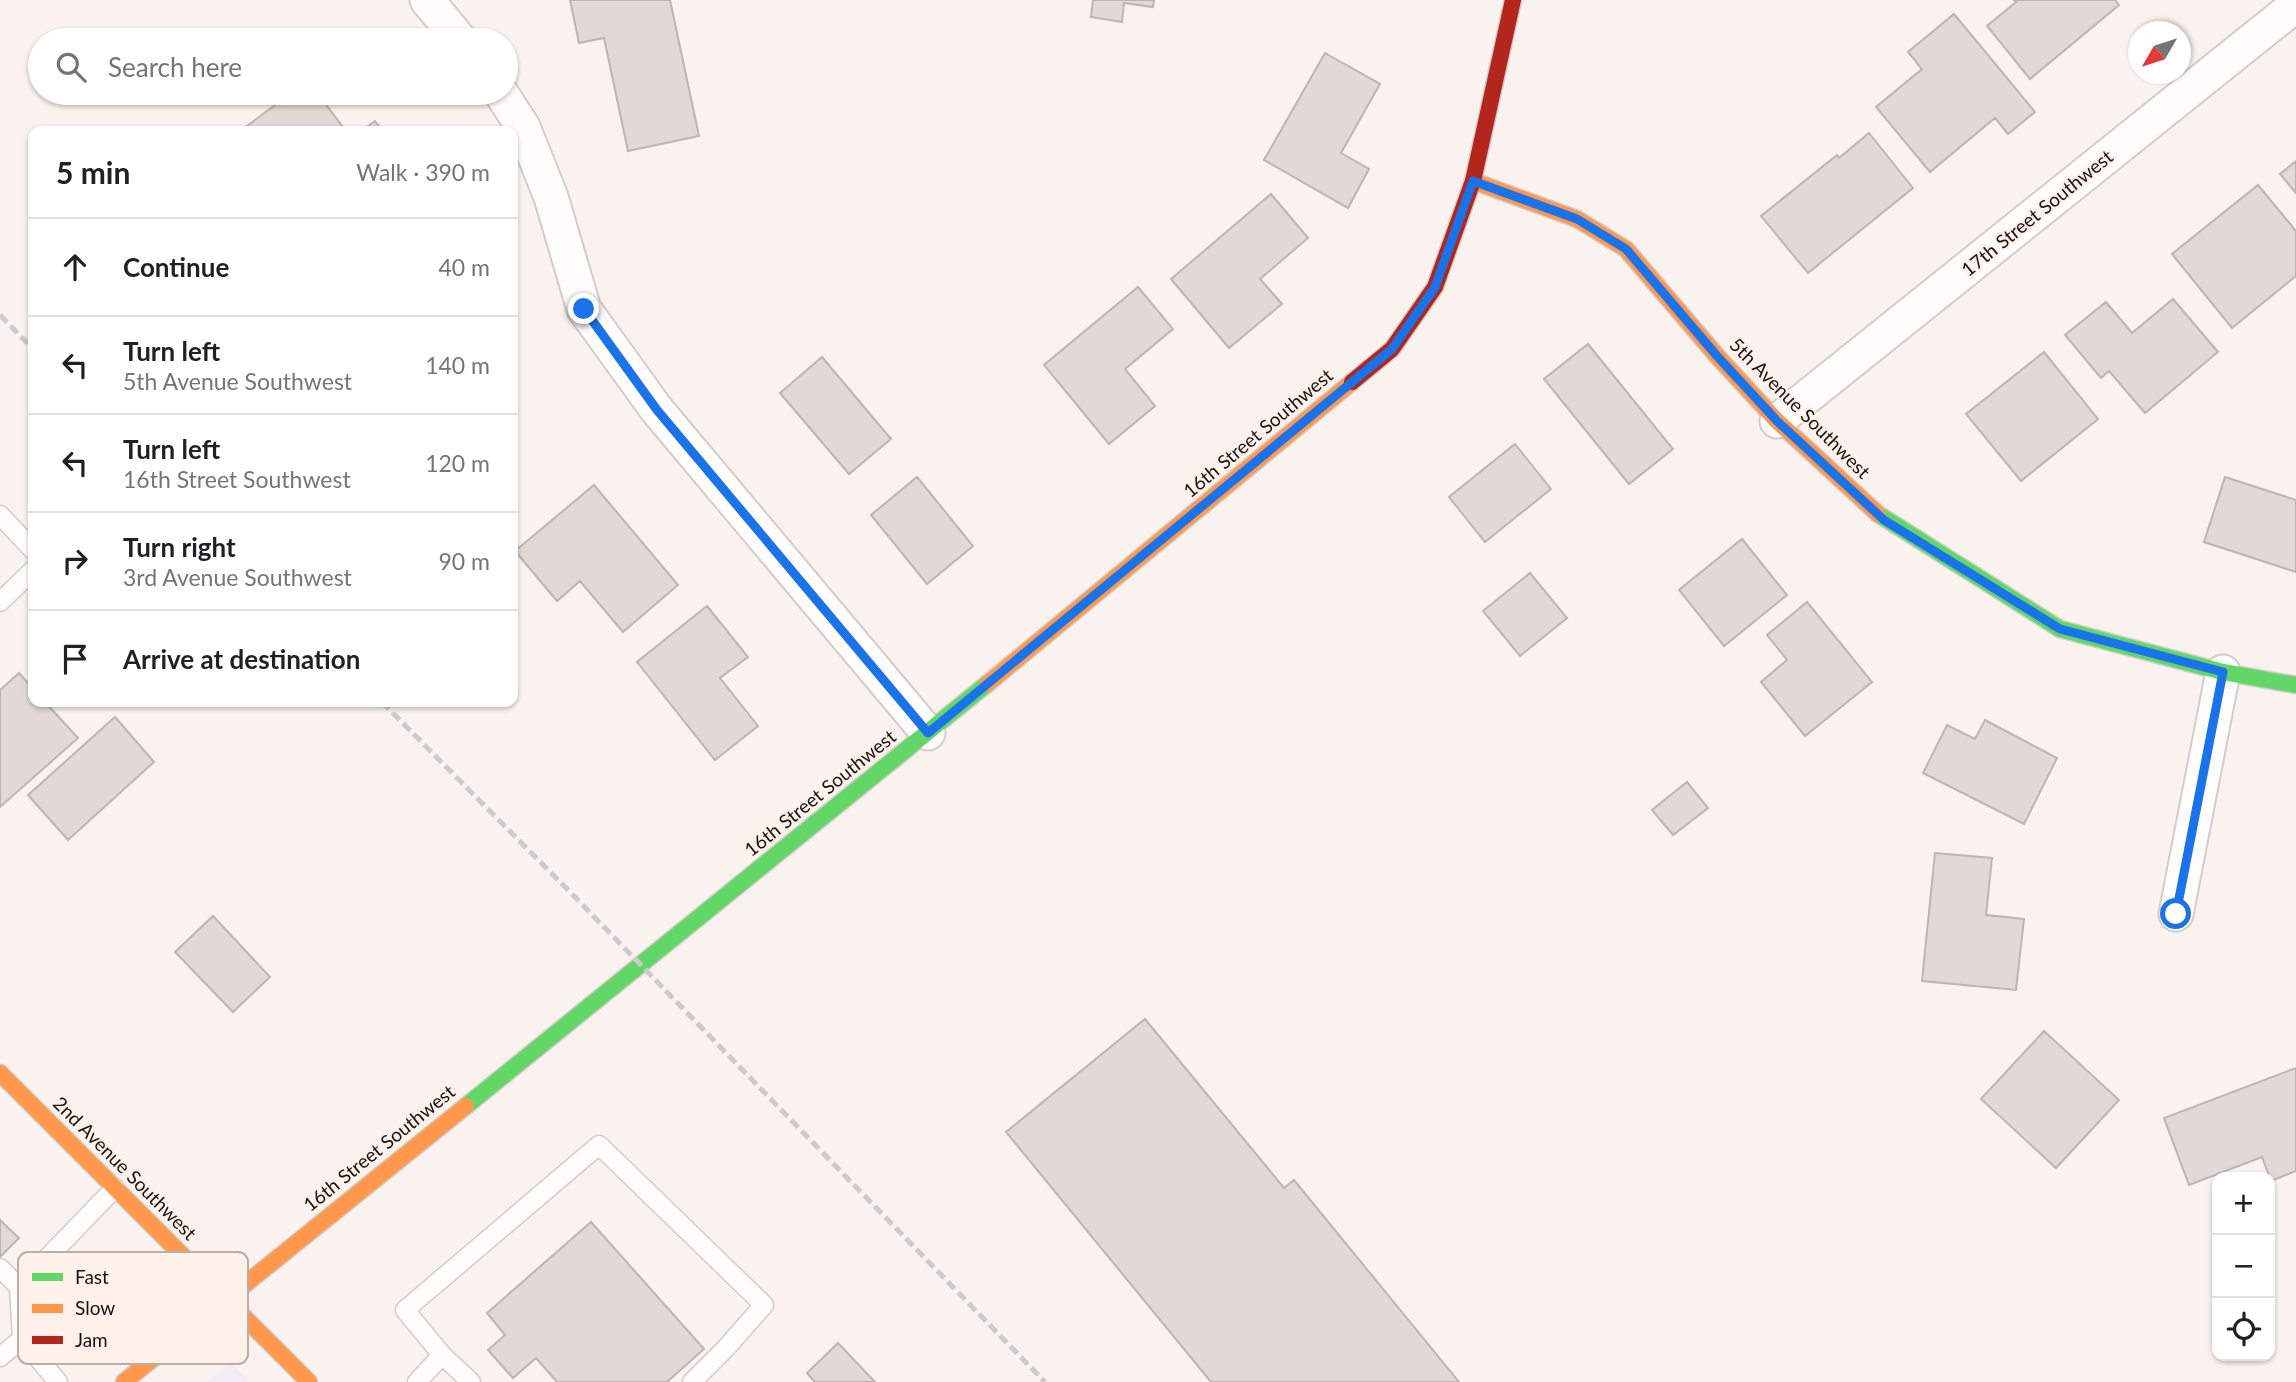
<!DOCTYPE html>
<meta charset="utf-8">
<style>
:root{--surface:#fff;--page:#f2f2f2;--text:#202124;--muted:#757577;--line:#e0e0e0}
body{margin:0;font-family:Lato,sans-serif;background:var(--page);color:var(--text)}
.controls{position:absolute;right:21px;bottom:21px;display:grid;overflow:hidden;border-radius:14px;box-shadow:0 2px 5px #0004}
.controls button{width:63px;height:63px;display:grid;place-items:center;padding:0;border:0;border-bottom:2px solid var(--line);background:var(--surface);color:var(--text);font:35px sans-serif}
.compass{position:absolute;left:2128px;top:21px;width:63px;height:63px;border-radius:50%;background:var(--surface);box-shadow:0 2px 5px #0004;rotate:231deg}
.stop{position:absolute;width:21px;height:21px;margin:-16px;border:5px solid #1a73e8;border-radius:50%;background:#fff}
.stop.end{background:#1a73e8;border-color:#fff;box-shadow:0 2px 7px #0008}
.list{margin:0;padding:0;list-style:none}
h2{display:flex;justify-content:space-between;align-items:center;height:91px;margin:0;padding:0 28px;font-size:30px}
h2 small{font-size:23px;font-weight:400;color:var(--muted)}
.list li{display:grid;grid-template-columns:46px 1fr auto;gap:21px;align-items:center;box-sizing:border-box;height:98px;padding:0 28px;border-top:2px solid var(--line)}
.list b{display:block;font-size:26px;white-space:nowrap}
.list p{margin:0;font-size:23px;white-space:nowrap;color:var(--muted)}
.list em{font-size:23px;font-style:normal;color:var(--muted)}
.icon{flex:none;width:38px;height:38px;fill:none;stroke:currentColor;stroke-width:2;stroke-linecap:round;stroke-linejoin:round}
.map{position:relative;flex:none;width:2296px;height:1382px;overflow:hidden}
.search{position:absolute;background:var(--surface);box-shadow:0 2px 5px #0004;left:28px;top:28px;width:490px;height:77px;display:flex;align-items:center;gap:18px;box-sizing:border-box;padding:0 24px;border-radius:38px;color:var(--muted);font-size:26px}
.panel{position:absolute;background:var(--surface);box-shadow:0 2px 5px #0004;left:28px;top:126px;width:490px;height:581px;border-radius:14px}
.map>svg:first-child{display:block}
</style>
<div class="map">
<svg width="2296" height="1382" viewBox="0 0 2296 1382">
<rect width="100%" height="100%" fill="#faf2ee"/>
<path fill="#f3ebf5" d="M231,1363L250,1382H207Z"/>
<path fill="#e0d9d5" stroke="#bcb6b3" stroke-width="2" d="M570,0H670L699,136L628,151L604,38L579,43Z
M1093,0H1154L1153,7L1124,3L1122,22L1091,17Z
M2014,0H2115L2119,5L2030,79L1987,26L2016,2Z
M1954,14L2035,112L2008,134L1995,118L1930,172L1876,107L1922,69L1908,52Z
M1325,53L1380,84L1341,153L1369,169L1348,208L1264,160Z
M291,93H317L346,131H252L247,126Z
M375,121L383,131H361Z
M1869,133L1913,188L1808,273L1761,216L1837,155L1839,158Z
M2296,161V193L2280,174Z
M2258,185L2296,231V276L2232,328L2172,254Z
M1271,194L1308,238L1260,279L1282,304L1229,348L1171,279Z
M1138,287L1173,329L1125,369L1155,406L1109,444L1044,365Z
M2173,299L2218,352L2145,413L2109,371L2101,378L2065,335L2106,302L2132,333Z
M1588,344L1673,449L1629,484L1544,379Z
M2044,352L2098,419L2021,481L1966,414Z
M822,357L891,439L849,474L780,393Z
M1515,444L1551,489L1485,542L1449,497Z
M917,477L973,546L927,584L871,515Z
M2225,477L2296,500V572L2204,542Z
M594,485L678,585L623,632L580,581L557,601L515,551Z
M1742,539L1787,595L1724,646L1679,590Z
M1530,573L1567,618L1520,656L1483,611Z
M1807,602L1872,682L1805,736L1761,682L1787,660L1767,635Z
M707,606L748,657L720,678L758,726L715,760L637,662Z
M19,673L33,689V702H45L78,738L0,807V690Z
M115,717L154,762L68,840L28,795Z
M1985,720L2057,758L2024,824L1923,773L1947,725L1975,739Z
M1687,782L1708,808L1673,835L1652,810Z
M1935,853L1992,858L1986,915L2024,919L2016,990L1922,981Z
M213,916L270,977L233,1012L175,952Z
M1145,1019L1284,1188L1294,1180L1459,1382H1211L1006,1132Z
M2044,1031L2119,1100L2056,1168L1981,1099Z
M2296,1068V1171L2271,1181L2262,1157L2189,1185L2164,1118Z
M0,1220L19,1238L0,1257Z
M591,1222L704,1349L667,1382H557L536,1358L513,1378L488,1350L505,1335L487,1313Z
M838,1343L875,1382H815L807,1373Z"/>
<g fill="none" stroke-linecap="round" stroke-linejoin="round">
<g stroke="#d3cdc9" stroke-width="21">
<path id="lane" d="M0,515L33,550
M0,602L33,570
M0,1268L19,1287L115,1188
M19,1287L22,1339L58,1382
M442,1355L471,1382
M0,1357L22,1339
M417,1382L442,1355L405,1310L599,1145L764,1305L726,1348L692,1382"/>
</g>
<g stroke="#d3cdc9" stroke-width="37">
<path id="street" d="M427,0L460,40
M501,93L523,127L551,197L584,309L657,410L928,733
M1777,421L2296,5
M2176,914L2223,672"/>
</g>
<g stroke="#d3cdc9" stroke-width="19">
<path id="fast" d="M1878,514L2060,629L2223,672L2296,685
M466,1106L987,684"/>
</g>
<g stroke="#d3cdc9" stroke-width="19">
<path id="slow" d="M1473,181L1577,219L1626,249L1717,356L1777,421L1878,514
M987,684L1352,382
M0,1073L309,1382
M124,1382L466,1106"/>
</g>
<g stroke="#d3cdc9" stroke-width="19">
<path id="jam" d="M1352,382L1392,349L1435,287L1473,181L1513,0"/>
</g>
<use href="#lane" stroke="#fefdfc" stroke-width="18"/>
<use href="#street" stroke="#fefdfc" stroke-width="33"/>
<use href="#fast" stroke="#63d668" stroke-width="16"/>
<use href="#slow" stroke="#ff974d" stroke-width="16"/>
<use href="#jam" stroke="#b3261e" stroke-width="16"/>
<path stroke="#cdcbc9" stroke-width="5" stroke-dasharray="10 5" stroke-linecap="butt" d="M0,315L33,349
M382,702L572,894L1045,1382"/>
</g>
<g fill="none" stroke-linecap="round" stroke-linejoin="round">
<path stroke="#1a73e8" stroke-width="9" d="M584,309L657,410L928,733L1392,349L1435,287L1473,181L1577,219L1626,249L1717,356L1777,421L1884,520L2060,629L2223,672L2176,914"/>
</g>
<g text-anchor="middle" stroke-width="5" stroke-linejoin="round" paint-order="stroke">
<g font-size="19" fill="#181310" stroke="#fef1ea">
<text transform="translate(2037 213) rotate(-39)" y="7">17th Street Southwest</text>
<text transform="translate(1800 408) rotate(45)" y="7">5th Avenue Southwest</text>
<text transform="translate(1258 433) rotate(-40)" y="7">16th Street Southwest</text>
<text transform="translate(820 793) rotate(-39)" y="7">16th Street Southwest</text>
<text transform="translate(379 1148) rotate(-39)" y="7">16th Street Southwest</text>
<text transform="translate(125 1168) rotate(45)" y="7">2nd Avenue Southwest</text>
</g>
</g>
<rect x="18" y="1252" width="230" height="112" rx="10" fill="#fef1ea" stroke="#b9aea9" stroke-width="2"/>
<rect x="32" y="1273" width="31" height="8" fill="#63d668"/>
<rect x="32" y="1304" width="31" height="9" fill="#ff974d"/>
<rect x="32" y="1336" width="31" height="8" fill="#b3261e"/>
<g font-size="19" fill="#181310">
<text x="75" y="1284">Fast</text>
<text x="75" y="1315">Slow</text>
<text x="75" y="1347">Jam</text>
</g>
</svg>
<div class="controls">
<button>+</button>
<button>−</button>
<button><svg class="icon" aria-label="locate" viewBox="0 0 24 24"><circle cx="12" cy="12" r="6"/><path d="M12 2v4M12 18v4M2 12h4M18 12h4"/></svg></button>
</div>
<svg class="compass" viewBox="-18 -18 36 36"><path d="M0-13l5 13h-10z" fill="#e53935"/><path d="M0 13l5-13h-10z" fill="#757577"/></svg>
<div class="stop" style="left:2176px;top:914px"></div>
<div class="stop end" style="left:584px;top:309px"></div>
<div class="search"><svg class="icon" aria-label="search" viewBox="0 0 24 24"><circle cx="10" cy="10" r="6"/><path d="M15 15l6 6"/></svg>Search here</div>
<section class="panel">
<h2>5 min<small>Walk · 390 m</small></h2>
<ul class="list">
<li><svg class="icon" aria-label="ahead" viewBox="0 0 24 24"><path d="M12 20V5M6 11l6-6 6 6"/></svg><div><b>Continue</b></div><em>40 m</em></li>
<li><svg class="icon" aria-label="left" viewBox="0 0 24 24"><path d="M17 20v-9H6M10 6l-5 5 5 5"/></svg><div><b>Turn left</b><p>5th Avenue Southwest</p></div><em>140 m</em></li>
<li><svg class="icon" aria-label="left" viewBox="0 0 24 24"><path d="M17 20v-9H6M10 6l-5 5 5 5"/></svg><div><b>Turn left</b><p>16th Street Southwest</p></div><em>120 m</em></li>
<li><svg class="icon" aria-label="right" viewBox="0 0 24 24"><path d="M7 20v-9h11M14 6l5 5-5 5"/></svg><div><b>Turn right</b><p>3rd Avenue Southwest</p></div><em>90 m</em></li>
<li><svg class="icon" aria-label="arrive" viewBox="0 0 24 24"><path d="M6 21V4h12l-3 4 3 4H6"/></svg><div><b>Arrive at destination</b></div></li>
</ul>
</section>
</div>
